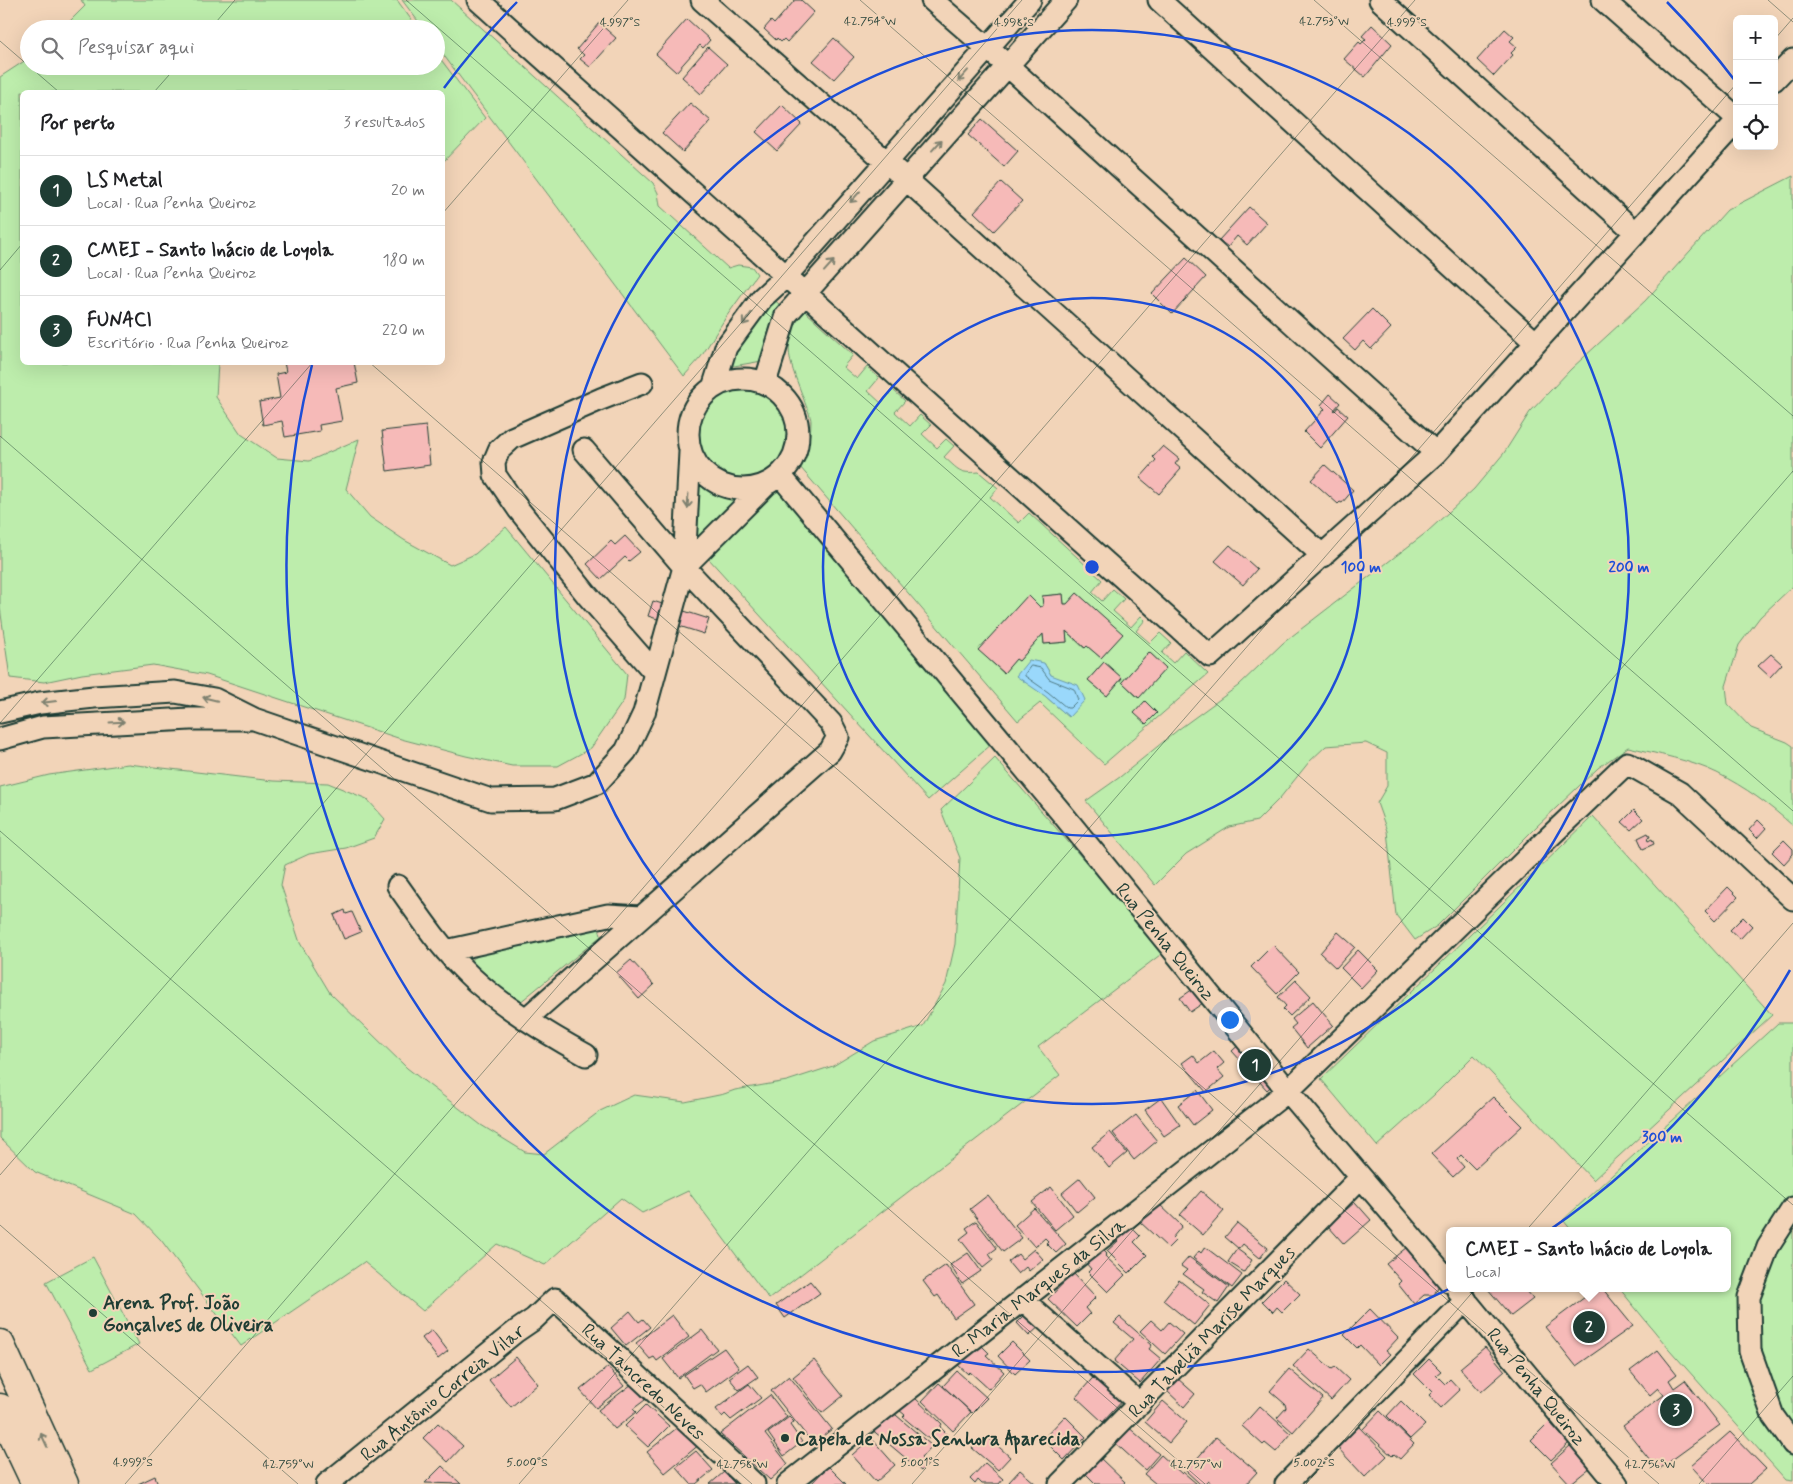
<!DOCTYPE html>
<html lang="pt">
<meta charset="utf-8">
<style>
:root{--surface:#fff;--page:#f2f2f2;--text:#202124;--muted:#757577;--line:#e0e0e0;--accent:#1f3d34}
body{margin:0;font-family:Mynerve,sans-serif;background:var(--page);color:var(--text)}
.controls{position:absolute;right:15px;top:15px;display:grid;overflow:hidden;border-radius:8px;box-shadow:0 5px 20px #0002}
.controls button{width:45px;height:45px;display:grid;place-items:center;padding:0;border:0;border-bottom:1px solid var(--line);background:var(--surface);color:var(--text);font:25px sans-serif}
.you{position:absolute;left:1229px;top:1019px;width:18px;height:18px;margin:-12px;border:4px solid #fff;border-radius:50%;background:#1a73e8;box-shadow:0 0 0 8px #1a73e833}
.badge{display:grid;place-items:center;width:32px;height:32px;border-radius:50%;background:var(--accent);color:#fff;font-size:16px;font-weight:700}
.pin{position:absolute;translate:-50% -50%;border:2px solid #fff;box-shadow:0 1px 5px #0006}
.popup{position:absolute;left:1446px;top:1227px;width:285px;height:65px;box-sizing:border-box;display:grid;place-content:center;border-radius:8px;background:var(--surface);filter:drop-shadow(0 1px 4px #0005);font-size:16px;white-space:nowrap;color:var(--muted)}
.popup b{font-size:19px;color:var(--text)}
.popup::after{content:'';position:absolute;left:50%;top:100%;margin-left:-10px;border:10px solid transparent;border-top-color:var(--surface)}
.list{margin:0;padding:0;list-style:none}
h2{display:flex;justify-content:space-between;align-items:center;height:65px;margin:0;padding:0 20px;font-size:21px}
h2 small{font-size:16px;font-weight:400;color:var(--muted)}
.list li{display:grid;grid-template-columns:32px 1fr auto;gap:15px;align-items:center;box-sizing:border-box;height:70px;padding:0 20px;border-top:1px solid var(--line)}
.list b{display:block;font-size:19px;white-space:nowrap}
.list p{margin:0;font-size:16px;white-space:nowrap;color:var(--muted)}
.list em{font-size:16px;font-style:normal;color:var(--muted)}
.icon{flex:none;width:28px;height:28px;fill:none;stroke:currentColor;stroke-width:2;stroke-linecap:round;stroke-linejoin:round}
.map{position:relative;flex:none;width:1793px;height:1484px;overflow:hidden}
.search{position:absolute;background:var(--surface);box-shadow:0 5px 20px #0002;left:20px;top:20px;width:425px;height:55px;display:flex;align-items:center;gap:12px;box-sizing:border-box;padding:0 18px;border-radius:28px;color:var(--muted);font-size:19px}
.panel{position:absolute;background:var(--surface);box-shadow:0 5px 20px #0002;left:20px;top:90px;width:425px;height:275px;border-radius:8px}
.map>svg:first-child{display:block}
</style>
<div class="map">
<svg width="1793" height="1484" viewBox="0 0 1793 1484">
<rect width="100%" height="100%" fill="#f2d4b8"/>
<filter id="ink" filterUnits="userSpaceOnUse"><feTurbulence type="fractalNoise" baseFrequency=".02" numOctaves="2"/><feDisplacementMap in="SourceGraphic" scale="10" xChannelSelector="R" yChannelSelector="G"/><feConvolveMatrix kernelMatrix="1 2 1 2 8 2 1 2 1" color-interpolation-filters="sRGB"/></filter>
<g filter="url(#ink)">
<path fill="#bdedac" stroke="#6e9570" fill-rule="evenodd" d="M81,0H397L418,29H62L85,6Z
M402,0H451L653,183L658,193L660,206L728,268L738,265L752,267L757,274L726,317L701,357L684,376L436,45V29H424Z
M436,53L485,118L443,162L442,92H22V362L218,363L216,397L241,434L277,458L309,461L359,439L346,489L370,517L404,540L450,565L475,554L506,527L627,674L624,700L591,748L558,766H512L466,756L401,739L207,675L153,665L82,674L44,682L10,678L0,607V77L29,58V66H436Z
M1793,176V586L1760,617L1739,645L1726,686L1728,704L1751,728L1787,742L1793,746V826C1770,805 1745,787 1717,773C1693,761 1655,753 1628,747L1598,768L1536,827L1437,926L1415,940L1396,915L1387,831L1377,803L1387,786V753L1366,743L1326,746L1309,762L1280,798L1257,821L1229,827L1186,854L1155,885L1086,801L1120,777L1179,729L1238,686L1283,643L1427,532L1474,489L1504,453L1530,412L1571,369L1645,301L1727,210Z
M772,298L779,304C779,317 770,330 766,342C764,349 766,354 762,361L734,366L727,363Z
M805,311L853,355L843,367L857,379L867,367L879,378L868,391L881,403L893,390L905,401L895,412L910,426L920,415L931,425L922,434L937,448L946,439L954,446L944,457C959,470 959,474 979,472L998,488L990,497L1019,523L1029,513L1102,580L1092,592L1102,601L1113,589L1124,599L1113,611L1131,627L1141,616L1145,620L1136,631L1150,643L1160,633L1171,643L1162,653L1173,663L1184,651L1208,674L1104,764L1040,703L1018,721L800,467C805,452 811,438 811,422C811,415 806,407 804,400C792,366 777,343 805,311ZM1077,593L1122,634L1101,658L1087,646L1084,648L1066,631L1067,642L1044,644L1043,634L1019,661L1016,659L1003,673L979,650L1028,596L1040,607L1043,606V596L1063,594L1064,604H1067ZM1149,652L1166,668L1138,698L1122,682ZM1104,662L1122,678L1107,696L1088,680ZM1044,663L1051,675L1069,717L1045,696Z
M694 434a49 49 0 1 1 98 0a49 49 0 1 1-98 0Z
M777,481L993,743L928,800L708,558Z
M702,482L737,494L739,506L694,550V486Z
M995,758L1164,952L1038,1047L1060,1075L769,1299L688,1191L642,1213L621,1198L545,1265L497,1244L423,1311L364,1262L241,1346L161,1240L136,1214L35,1172L0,1138V787L49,775L128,764L273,781L328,783L367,799L385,819L374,838L346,848L309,854L285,865L281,885L300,943L330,993L407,1068L481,1125L525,1152L544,1154L600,1111L634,1095L685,1102L724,1094L735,1090L787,1081L833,1066L874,1041L923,1026L946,984L955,944L960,858L941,810Z
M1593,816L1772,1015L1593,1180L1474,1055L1434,1095L1377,1146L1321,1079Z
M599,927L601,936L519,1003L470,960L482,954Z
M1778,1023H1793V1481L1786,1480L1669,1349L1619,1288H1728V1231H1572L1563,1220Z
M93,1257L139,1344L92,1369L46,1282Z"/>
<path fill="#9ad8fb" stroke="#699aab" d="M1029,660L1044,663L1051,675L1078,685L1085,700L1069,717L1045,696L1016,676Z"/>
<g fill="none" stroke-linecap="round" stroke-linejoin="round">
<path stroke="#507b84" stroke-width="1" d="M1031,666L1041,668L1049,679L1074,689L1078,700L1070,708H1067L1048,692L1025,676V674Z"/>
</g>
<path fill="#f6bab8" stroke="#1f3d34" d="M795,0H801L814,12L787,42L784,39L781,42L777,38L776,40L764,29L771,21L774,24Z
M687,19L710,40L703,48L700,45L676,72L656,54Z
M599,23L616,38L590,67L580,59L584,55L577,49Z
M1372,25L1392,44L1365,77L1344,59L1359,42L1361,44L1366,39L1362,36Z
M1505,29L1514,37L1510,41L1517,47L1511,53L1513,55L1494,76L1477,60Z
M834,38L854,57L834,79L813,61Z
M708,47L727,64L701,94L682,77Z
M690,103L711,121L683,152L662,133Z
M782,105L802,124L777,151L756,132Z
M982,119L1018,151L1004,167L968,135Z
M1001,182L1022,201L994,231L974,212Z
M1249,207L1267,223L1247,245L1237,236L1228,247L1219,240Z
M1186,258L1206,277L1172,314L1152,294Z
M1372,309L1391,328L1371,349L1363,341L1355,350L1343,339Z
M284,362H354L358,383L336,388L342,421L319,425L320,431L285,437L282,421L263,425L259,402L280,398L276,374L286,372Z
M1330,394L1340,403L1334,410L1335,411L1338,407L1348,416L1320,448L1304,432L1325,409L1321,405Z
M426,426L430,465L387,471L382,431Z
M1163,446L1179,459L1175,464L1181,469L1159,494L1140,478L1156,460L1153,457Z
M1325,465L1353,490L1342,503L1340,502L1338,504L1311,480Z
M625,536L640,552L629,561L625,557L601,579L587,564L611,541L615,545Z
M1230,545L1257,569L1243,585L1215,561Z
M1077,593L1123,634L1101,658L1087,646L1085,648L1066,631L1067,642L1044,644L1043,634L1019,661L1016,659L1004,673L978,650L1028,595L1040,607L1043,606L1042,596L1063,594L1064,604H1067Z
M653,601L709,619L704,634L648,616Z
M1149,652L1166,668L1139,698L1122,682Z
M1771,654L1782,664L1770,677L1758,666Z
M1104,662L1122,678L1107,696L1088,680Z
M1145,701L1157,713L1146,724L1134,713Z
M1634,810L1643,819L1631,830L1622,822Z
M1758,820L1766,828L1757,838L1749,830Z
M1648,833L1650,837L1647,838L1648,841L1652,839L1654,844L1643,849L1638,838Z
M1784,840L1793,849V854L1784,864L1772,852Z
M1728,887L1738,897L1715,921L1705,911Z
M345,910L346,914L352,912L361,932L344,939L334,915Z
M1743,917L1752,926L1740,939L1730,930Z
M1338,932L1355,947L1336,968L1320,953Z
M1273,945L1299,972L1277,994L1251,967Z
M1358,950L1378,970L1361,988L1341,968Z
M631,960L654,985L639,999L616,973Z
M1296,980L1311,996L1290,1016L1283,1009L1286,1006L1278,997Z
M1193,989L1203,1003L1190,1012L1180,998Z
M1313,1001L1333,1025L1307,1048L1291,1028L1296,1024L1292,1019Z
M1244,1040L1279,1079L1267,1090L1232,1051Z
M1214,1051L1224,1063L1217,1069L1224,1077L1206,1092L1182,1063L1193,1055L1199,1063Z
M1197,1090L1212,1110L1193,1125L1178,1105Z
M1493,1097L1522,1126L1475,1169L1461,1155L1457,1159L1464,1167L1453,1177L1431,1154Z
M1161,1098L1180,1125L1164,1136L1145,1110Z
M1136,1115L1157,1141L1134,1160L1113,1133Z
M1110,1132L1127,1153L1109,1168L1092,1147Z
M1080,1178L1095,1197L1077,1212L1062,1193Z
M1051,1187L1073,1215L1055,1230L1032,1202Z
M1201,1191L1224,1211L1203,1235L1180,1215Z
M988,1195L1022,1238L1003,1252L970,1209Z
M1157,1202L1182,1226L1172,1238L1175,1241L1168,1248L1140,1222Z
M1355,1202L1371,1220L1344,1244L1328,1226Z
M1034,1208L1066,1244L1056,1253L1046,1243L1048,1241L1045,1238L1035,1247L1015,1225Z
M976,1221L997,1248L989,1254L993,1260L983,1268L960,1239L969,1232L966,1228Z
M1237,1223L1268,1248L1260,1258L1243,1244L1239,1249L1225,1237Z
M1128,1224L1140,1236L1134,1242L1147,1255L1129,1273L1107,1251L1118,1241L1115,1237Z
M1100,1247L1107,1254L1105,1256L1125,1275L1108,1292L1088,1272L1091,1269L1085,1262Z
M1205,1247L1242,1275L1232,1288L1193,1258L1199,1251L1201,1253Z
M1407,1247L1439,1285L1434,1295H1424L1414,1304L1398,1284L1401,1281L1386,1264Z
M1034,1249L1043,1259L1029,1271L1026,1267L1018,1274L1008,1262L1018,1254L1022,1259Z
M1237,1249L1252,1260L1244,1272L1228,1262Z
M968,1253L981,1271L962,1284L950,1265Z
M1189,1257L1229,1287L1218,1303L1202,1292L1204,1289L1183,1274L1187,1270L1181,1266Z
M946,1265L974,1304L954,1318L938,1295L935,1297L923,1281Z
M1073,1273L1096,1297L1085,1308L1090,1314L1077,1327L1048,1299Z
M1284,1279L1300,1294L1282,1312L1277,1307L1273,1312L1262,1301Z
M1179,1280L1210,1305L1194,1325L1163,1300Z
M810,1281L820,1293L785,1318L776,1305Z
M1487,1288H1523L1533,1299L1511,1316Z
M1597,1288H1602L1633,1326L1576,1366L1545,1327Z
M1031,1309L1044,1322L1029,1336L1017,1323Z
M1370,1309L1398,1338L1386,1351L1390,1354L1379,1365L1360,1345L1357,1348L1344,1335Z
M630,1311L639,1322L643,1319L650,1327L626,1346L611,1328Z
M672,1315L689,1337L657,1361L654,1357L650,1359L636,1343Z
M1120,1317L1152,1345L1149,1349L1161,1359L1140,1383L1114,1361L1133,1339L1114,1323Z
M1151,1320L1162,1330L1169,1322L1183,1334L1165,1354L1140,1331Z
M432,1330L448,1351L438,1359L422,1338Z
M702,1330L717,1349L678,1378L663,1359Z
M978,1342L989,1353L986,1355L1004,1372L989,1389L970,1372L968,1374L957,1364Z
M1012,1342L1030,1360L1015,1374L998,1356Z
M1485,1347L1505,1371L1481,1392L1460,1368Z
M724,1348L739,1368L706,1392L700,1384L693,1388L684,1375Z
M1309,1349L1332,1369L1335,1367L1349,1380L1331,1400L1293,1366Z
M1658,1350L1677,1374L1669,1380L1674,1388L1685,1380L1720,1425L1658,1470L1623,1426L1664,1395L1658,1388L1650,1395L1630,1371Z
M516,1357L538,1384L511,1407L489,1380Z
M1429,1359L1441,1371L1436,1375L1445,1384L1450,1379L1460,1390L1441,1408L1429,1395L1432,1392L1414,1374Z
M814,1360L843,1396L822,1413L793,1377Z
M748,1364L758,1377L739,1390L729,1378Z
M608,1367L624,1386L596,1408L580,1390Z
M1289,1369L1323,1398L1293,1432L1277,1418L1286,1408L1285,1404L1270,1391Z
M957,1371L987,1398L972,1413L943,1386Z
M1098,1372L1125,1398L1103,1422L1076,1397Z
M789,1376L832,1429L813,1444L771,1391Z
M1177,1378L1195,1394L1184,1407L1166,1390Z
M939,1383L971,1412L953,1431L922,1401Z
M632,1384L645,1400L633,1409L636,1412L615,1429L598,1410Z
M749,1384L761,1398L731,1420L725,1414L722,1417L716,1409Z
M770,1395L787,1417L765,1434L788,1464L770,1480L720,1434Z
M913,1396L942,1424L940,1427L948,1435L940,1443L932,1435L929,1439L903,1417L905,1415L899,1410Z
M1163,1401L1187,1422L1169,1443L1145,1422Z
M1401,1401L1425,1425L1410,1439L1387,1416Z
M646,1405L669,1426L648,1447L625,1426Z
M1260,1406L1291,1434L1276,1452L1265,1443L1263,1445L1242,1426Z
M889,1409L932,1446L921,1458L927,1464L921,1471L870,1428Z
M1380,1411L1414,1444L1400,1459L1394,1454L1392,1456L1363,1429Z
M1065,1416L1086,1437L1064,1460L1043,1439Z
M789,1417L794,1422L790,1425L802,1442L784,1456L768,1433Z
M1549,1422L1569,1443L1551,1460L1531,1440Z
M438,1423L463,1446L448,1462L423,1438Z
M1126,1425L1159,1454L1145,1470L1112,1440Z
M1358,1426L1387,1456L1365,1477L1337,1447Z
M678,1427L700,1444L665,1473L647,1452Z
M1730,1432L1766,1469L1749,1484H1708L1691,1466Z
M1216,1437L1257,1472L1246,1484H1212L1208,1481L1205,1484H1200L1186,1471Z
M871,1438L895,1465L876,1482L852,1455Z
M981,1438L985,1443L989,1438L1010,1457L998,1470L972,1448Z
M1571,1445L1591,1467L1570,1484L1551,1463Z
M696,1451L713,1470L696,1484H691L676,1467Z
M1161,1455L1182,1474L1183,1472L1197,1484H1156L1144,1474Z
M1099,1457L1125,1482L1123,1484H1096L1085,1473Z
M985,1463L1003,1479L999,1484H982L978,1480L975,1484L970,1479Z
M442,1466L461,1484L425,1483Z
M828,1466L846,1484H811Z
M1020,1470L1036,1484H1012L1009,1482Z
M724,1472L735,1484H710Z
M155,1476L158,1484H138Z"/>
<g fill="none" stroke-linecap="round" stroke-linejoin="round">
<g stroke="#1f3d34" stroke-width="25">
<path id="minor" d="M478,0L1210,656L1436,453L1737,121
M702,0L906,179L1323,556
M932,0L1008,66L1436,453
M1159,0L1536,343
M1380,0L1635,232
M1603,0L1737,118
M1774,80L1793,60
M688 434a55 55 0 1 1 110 0a55 55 0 1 1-110 0Z
M642,383L601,399L512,438L499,450L494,462L495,475L519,510L587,595L655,673
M765,383L786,315L1066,0
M713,388L726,347L762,298L786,276L1030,0
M780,475L1065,817L1288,1091L1450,1282
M684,567L765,486
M0,712L40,703L94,697L175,692L214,699L254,719L491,800L555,799L597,783L626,751L644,713L684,567L690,452
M0,739L43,727L190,719H249
M398,886C418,914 437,943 461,967C494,1002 544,1032 586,1055
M446,951L608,915L641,917
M526,1019L830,751L838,737L831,723L684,567L584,450
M1793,1208L1768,1247L1749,1297L1750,1351L1773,1416L1793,1444
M1458,1291L1617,1484
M1022,1299L1140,1404
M327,1484L515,1332L534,1319L555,1299L754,1484
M788,1484L1288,1091L1545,841L1627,763L1680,793L1793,899
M1060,1484L1361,1177
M1286,1484L1466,1300"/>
</g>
<g stroke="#1f3d34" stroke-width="31">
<path id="primary" d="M0,1344L64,1484
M0,1408L36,1484"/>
</g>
<use href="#minor" stroke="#f2d4b8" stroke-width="21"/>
<use href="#primary" stroke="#f2d4b8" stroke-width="28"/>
</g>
<defs><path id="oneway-shaft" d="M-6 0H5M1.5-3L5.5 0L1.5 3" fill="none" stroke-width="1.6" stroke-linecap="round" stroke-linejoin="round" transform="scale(1.25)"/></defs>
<g stroke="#7e816f">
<use href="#oneway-shaft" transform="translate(963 76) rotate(132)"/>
<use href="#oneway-shaft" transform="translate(937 145) rotate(-48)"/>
<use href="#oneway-shaft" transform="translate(855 197) rotate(132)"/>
<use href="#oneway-shaft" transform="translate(829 266) rotate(-48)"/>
<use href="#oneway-shaft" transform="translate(747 319) rotate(126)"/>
<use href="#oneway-shaft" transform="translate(688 501) rotate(93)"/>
<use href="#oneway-shaft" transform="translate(210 699) rotate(-166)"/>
<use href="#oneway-shaft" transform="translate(49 702) rotate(173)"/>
<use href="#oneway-shaft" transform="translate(117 722) rotate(-3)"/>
<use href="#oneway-shaft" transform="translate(44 1440) rotate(-115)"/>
</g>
</g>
<path fill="none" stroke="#1f3d34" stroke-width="1" stroke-opacity="0.45" d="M406,0L1793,1205M860,0L1793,811M1314,0L1793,416M1768,0L1793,22M210,29L235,0M1774,40L1793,18M0,41L59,92M154,92L177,66M442,214L628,0M0,270L22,244M369,362L1659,1484M0,436L1205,1484M0,723L313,362M0,831L752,1484M0,1175L1022,0M0,1225L298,1484M125,1484L1415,0M519,1484L1737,83M912,1484L1793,471M1306,1484L1793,923M1699,1484L1793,1376"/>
<g fill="none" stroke="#1d4ed8" stroke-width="2.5">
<circle cx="1092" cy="567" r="269"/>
<circle cx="1092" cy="567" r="537"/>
<path d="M1790 970A806 806 0 0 1 312 365M444 88A806 806 0 0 1 517 2M1667 2A806 806 0 0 1 1736 82"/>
</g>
<g fill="#1f3d34" stroke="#f2d4b8" stroke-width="2">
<circle cx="93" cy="1313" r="5"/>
<circle cx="785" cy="1438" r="5"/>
</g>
<g text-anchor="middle" stroke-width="4" stroke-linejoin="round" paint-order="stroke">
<g font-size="19" fill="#1f3d34" stroke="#f2d4b8">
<text transform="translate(1166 941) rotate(51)" y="7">Rua Penha Queiroz</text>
<text transform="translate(1038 1287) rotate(-38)" y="7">R. Maria Marques da Silva</text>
<text transform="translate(1211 1331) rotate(-46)" y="7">Rua Tabeliã Marise Marques</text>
<text transform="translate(644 1381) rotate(43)" y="7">Rua Tancredo Neves</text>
<text transform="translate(1537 1386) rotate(51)" y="7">Rua Penha Queiroz</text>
<text transform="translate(442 1392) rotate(-39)" y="7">Rua Antônio Correia Vilar</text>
</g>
<g font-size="19" font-weight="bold" fill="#1f3d34" stroke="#f2d4b8" text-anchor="start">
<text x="103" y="1309">Arena Prof. João<tspan x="103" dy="22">Gonçalves de Oliveira</tspan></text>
<text x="795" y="1445">Capela de Nossa Senhora Aparecida</text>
</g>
</g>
<g font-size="12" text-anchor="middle" fill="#1f3d34" stroke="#f2d4b8" stroke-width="4" stroke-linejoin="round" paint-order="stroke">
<text x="870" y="25">42.754°W</text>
<text x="1324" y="25">42.753°W</text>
<text x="620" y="26">4.997°S</text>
<text x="1014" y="26">4.998°S</text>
<text x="1407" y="26">4.999°S</text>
<text x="133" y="1466">4.999°S</text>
<text x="527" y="1466">5.000°S</text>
<text x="920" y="1466">5.001°S</text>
<text x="1314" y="1466">5.002°S</text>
<text x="288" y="1468">42.759°W</text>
<text x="742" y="1468">42.758°W</text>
<text x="1196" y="1468">42.757°W</text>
<text x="1650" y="1468">42.756°W</text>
</g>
<circle cx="1092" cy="567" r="8" fill="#1d4ed8" stroke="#f2d4b8" stroke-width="2.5"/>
<g font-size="15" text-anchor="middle" font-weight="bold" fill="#1d4ed8" stroke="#f2d4b8" stroke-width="4" stroke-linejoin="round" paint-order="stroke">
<text x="1361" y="572">100 m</text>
<text x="1629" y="572">200 m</text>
<text x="1662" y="1142">300 m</text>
</g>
</svg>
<div class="controls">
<button>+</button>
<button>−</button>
<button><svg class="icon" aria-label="locate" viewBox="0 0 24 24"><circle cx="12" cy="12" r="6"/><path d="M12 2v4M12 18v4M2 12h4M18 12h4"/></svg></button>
</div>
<div class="you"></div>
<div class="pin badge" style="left:1255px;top:1065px">1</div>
<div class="pin badge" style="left:1589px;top:1327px">2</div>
<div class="popup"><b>CMEI - Santo Inácio de Loyola</b>Local</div>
<div class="pin badge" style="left:1676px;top:1410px">3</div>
<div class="search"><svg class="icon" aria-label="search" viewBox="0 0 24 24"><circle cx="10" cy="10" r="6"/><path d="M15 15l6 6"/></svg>Pesquisar aqui</div>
<section class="panel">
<h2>Por perto<small>3 resultados</small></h2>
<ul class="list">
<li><span class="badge">1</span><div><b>LS Metal</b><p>Local · Rua Penha Queiroz</p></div><em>20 m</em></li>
<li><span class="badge">2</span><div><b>CMEI - Santo Inácio de Loyola</b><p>Local · Rua Penha Queiroz</p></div><em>180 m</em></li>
<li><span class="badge">3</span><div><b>FUNACI</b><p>Escritório · Rua Penha Queiroz</p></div><em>220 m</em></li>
</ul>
</section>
</div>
